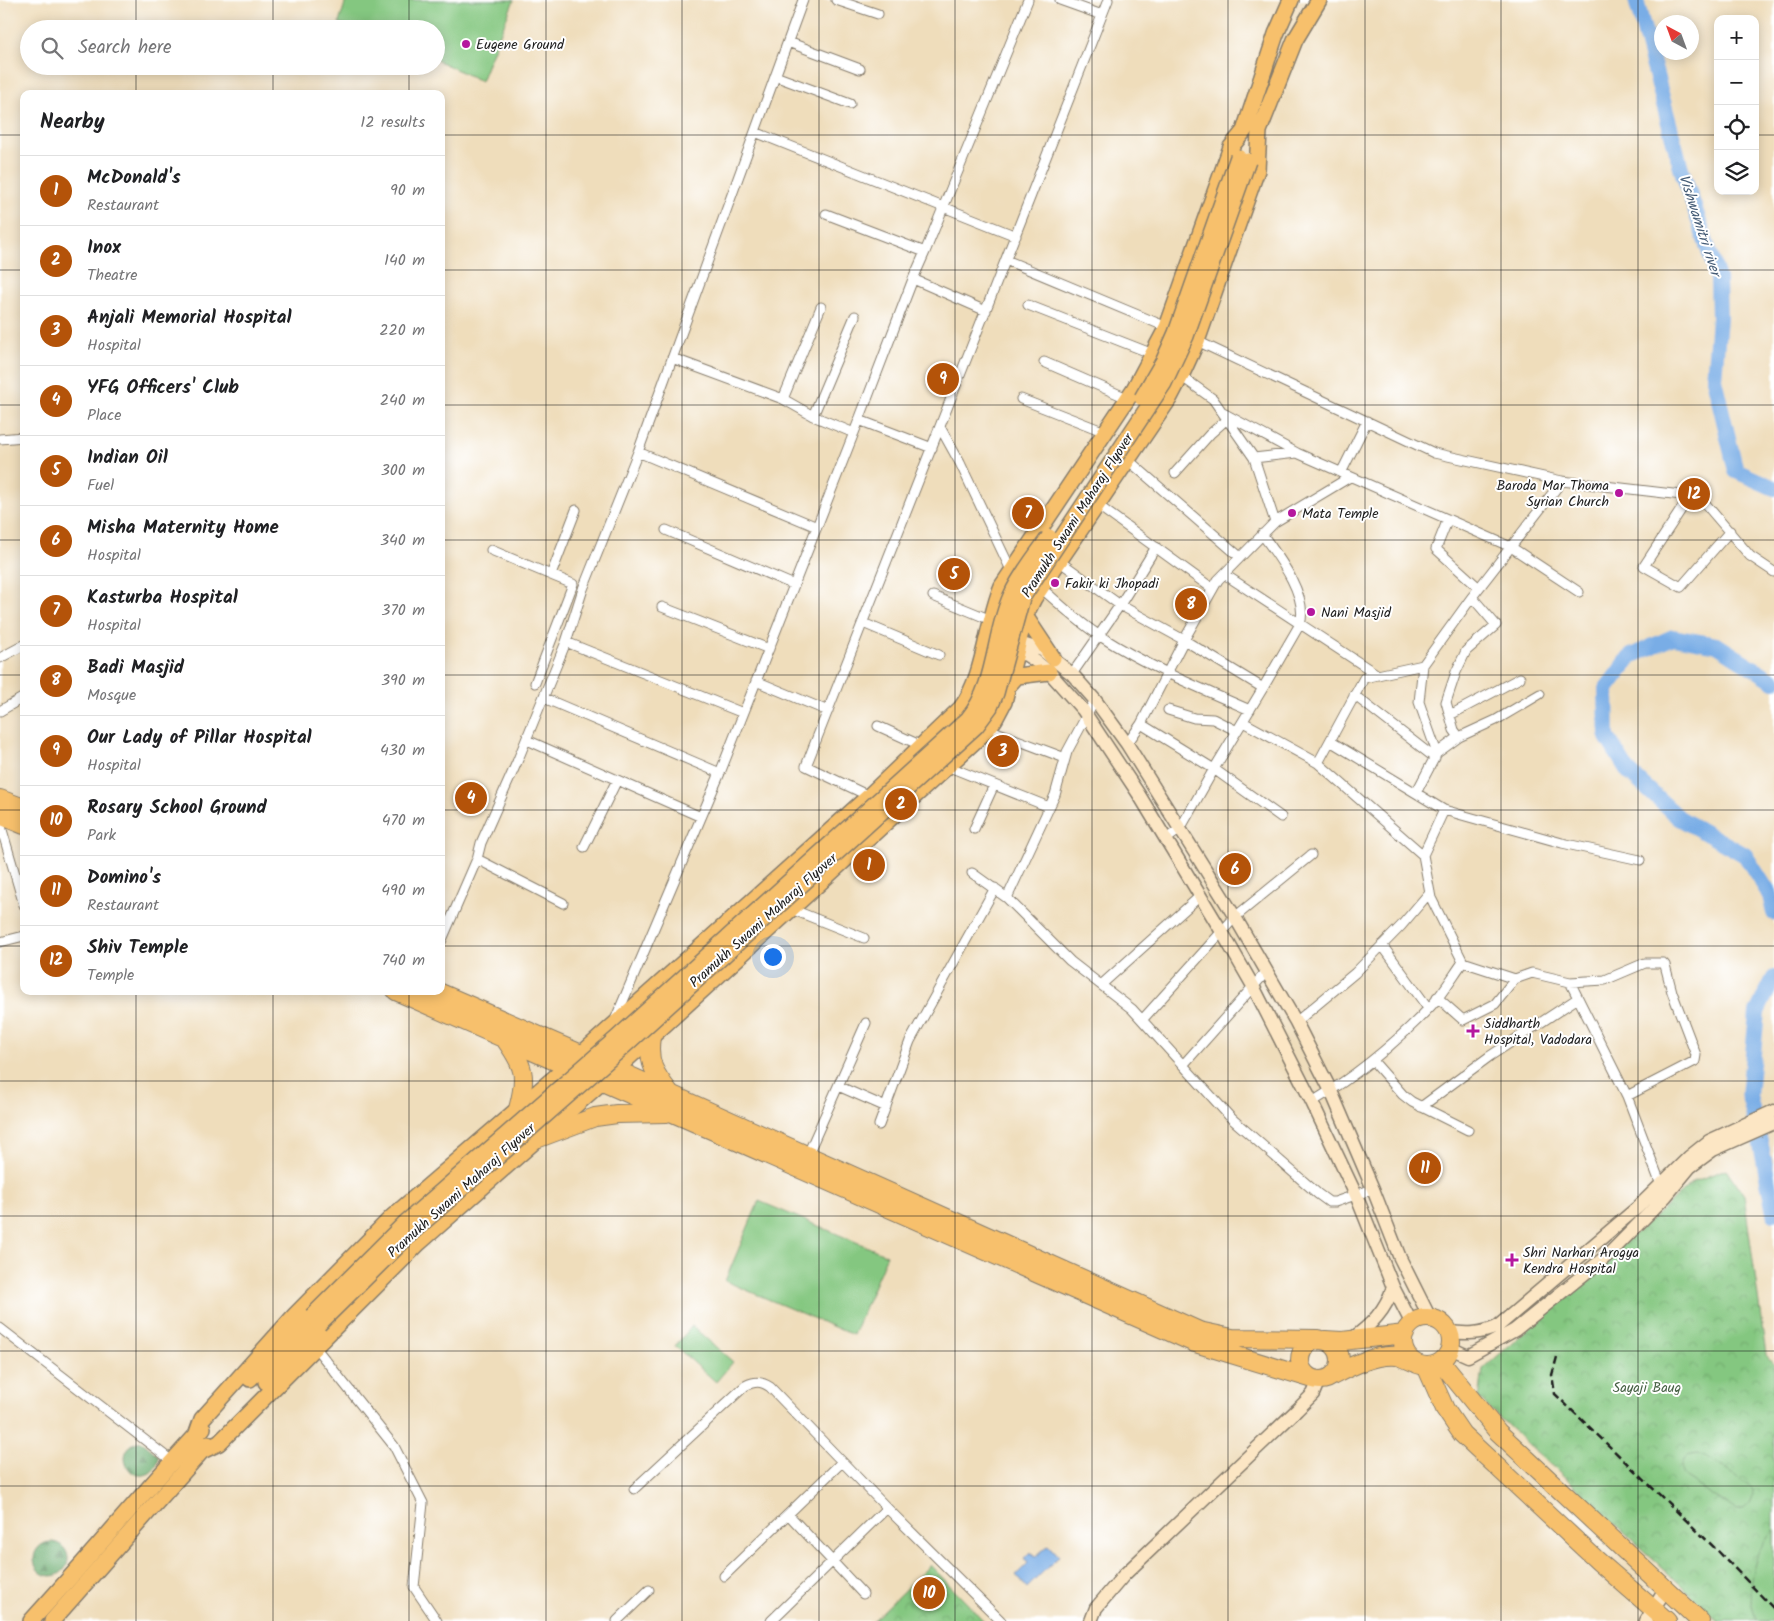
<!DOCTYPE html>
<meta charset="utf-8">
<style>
:root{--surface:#fff;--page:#f2f2f2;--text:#202124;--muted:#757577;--line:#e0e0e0;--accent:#b45309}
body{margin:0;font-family:Kalam,sans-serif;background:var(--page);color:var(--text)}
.controls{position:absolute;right:15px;top:15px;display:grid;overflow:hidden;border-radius:10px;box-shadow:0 2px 12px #0003}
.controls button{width:45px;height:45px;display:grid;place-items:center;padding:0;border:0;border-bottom:1px solid var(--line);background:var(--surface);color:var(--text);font:25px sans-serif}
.compass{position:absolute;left:1654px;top:15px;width:45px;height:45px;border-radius:50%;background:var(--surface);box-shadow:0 2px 12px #0003;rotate:319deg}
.you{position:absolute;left:772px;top:956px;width:18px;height:18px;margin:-12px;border:4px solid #fff;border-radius:50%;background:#1a73e8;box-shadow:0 0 0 8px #1a73e833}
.badge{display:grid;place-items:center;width:32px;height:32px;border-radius:50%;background:var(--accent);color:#fff;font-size:16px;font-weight:700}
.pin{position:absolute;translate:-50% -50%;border:2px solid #fff;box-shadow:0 1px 5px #0006}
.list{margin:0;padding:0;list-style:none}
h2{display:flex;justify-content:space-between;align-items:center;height:65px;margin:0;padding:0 20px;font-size:21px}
h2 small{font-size:16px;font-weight:400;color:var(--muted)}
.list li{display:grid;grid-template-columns:32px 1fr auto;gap:15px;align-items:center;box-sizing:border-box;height:70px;padding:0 20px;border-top:1px solid var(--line)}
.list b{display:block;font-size:19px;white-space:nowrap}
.list p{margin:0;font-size:16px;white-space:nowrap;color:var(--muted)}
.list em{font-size:16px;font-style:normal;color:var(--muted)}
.icon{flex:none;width:28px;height:28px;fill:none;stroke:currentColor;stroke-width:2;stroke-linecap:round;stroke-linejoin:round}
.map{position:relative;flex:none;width:1774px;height:1621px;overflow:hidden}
.search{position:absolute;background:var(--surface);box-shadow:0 2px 12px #0003;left:20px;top:20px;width:425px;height:55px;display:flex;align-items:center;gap:12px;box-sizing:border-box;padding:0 18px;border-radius:28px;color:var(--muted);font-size:19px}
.panel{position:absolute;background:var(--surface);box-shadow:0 2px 12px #0003;left:20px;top:90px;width:425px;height:905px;border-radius:10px}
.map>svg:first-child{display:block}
</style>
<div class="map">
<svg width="1774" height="1621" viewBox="0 0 1774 1621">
<defs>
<pattern id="forest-firs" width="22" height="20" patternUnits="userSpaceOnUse" patternTransform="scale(1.25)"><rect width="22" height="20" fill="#6bac6e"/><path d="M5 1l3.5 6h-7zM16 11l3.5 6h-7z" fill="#578b5a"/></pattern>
<pattern id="park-crowns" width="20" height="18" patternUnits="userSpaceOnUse" patternTransform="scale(1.25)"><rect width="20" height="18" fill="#84c780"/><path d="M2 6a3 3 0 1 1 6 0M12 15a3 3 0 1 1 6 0" fill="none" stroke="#71aa6e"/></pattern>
</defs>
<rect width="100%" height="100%" fill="#fff"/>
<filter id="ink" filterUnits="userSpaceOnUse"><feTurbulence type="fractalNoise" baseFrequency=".02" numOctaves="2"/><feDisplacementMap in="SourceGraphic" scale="10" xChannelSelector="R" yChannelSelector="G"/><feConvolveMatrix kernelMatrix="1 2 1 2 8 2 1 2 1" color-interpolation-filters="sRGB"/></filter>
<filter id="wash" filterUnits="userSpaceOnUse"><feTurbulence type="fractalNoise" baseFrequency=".0096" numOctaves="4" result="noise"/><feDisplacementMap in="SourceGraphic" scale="20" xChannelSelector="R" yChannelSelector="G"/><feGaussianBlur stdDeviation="1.12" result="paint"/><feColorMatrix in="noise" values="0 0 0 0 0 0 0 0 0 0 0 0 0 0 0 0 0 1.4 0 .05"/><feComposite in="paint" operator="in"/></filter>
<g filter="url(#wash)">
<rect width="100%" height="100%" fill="#efddbb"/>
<path fill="url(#forest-firs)" stroke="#446445" d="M141,1441L159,1456C158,1463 156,1469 150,1473C127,1485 112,1447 141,1441Z
M34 1559a17 17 0 1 1 34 0a17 17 0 1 1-34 0Z"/>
<path fill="url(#park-crowns)" stroke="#50724e" d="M1726,1169L1744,1195L1766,1355L1774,1364V1621H1720L1479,1399L1483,1369L1693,1182Z
M930,1565L984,1621H873Z"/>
<path fill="#84c780" stroke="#50724e" d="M346,0H514L481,81L436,60V29H358L339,23Z
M759,1201L887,1255L853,1335L725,1281Z
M692,1326L733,1362L716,1382L675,1346Z
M1697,1454C1707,1457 1747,1481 1751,1489C1754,1494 1753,1499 1750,1504C1747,1508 1742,1510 1736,1510L1686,1478C1680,1471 1681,1463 1687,1456Z
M1774,1530V1621H1756C1754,1612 1751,1602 1750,1593C1750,1572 1759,1545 1774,1530Z"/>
<path fill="#79ade6" stroke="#4a6481" d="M1049,1545L1059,1556L1027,1588L1016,1575L1028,1563L1024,1558L1030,1552L1036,1556Z"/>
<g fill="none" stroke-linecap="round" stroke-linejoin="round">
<path stroke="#79ade6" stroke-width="16" d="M1636,0L1681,168L1718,278L1719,318L1714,379L1736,471L1774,488
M1774,681L1717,645L1673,637L1631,656L1606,689L1607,737L1628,771L1679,818L1745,855L1770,895L1774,913
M1774,978L1757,1012L1749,1096L1762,1150L1774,1213"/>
</g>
</g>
<g filter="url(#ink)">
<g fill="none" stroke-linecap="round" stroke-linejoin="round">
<g stroke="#867c6c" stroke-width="11">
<path id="street" d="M836,0L878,14
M1060,0L1102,15
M788,42L860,69
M775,76L850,104
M755,132L1016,236
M826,214L925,252
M1006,260L1169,328
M913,279L986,311
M1028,305L1153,354
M1195,340L1434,453L1562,481L1690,496L1703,501L1750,556L1774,572
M672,358L783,399L813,416L854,433
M1044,362L1127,398
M1181,376L1213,399L1254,458L1275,522
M783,399L821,307
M1021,399L1105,432
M1225,414L1297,453
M813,416L855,316
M859,420L932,448
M940,427L960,463L1011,570
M0,439L24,437
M638,452L817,527
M1254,458L1297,453L1511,547L1579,592
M1127,459L1240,557
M1175,473L1210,434L1227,419
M1341,473L1367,421
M1690,496L1644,566L1681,587L1730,531
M1096,504L1213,589
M1448,519L1436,549L1479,588
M666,530L794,585
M1262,534C1278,556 1309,596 1300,624L1263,688
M491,550L551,575L576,510
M1059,561L1120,605L1184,640L1218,580L1275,522L1350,477
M1224,574L1378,675
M1041,588C1060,604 1078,622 1100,636C1147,666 1199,688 1250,710
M933,596L991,620
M1472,597L1562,481
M662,607L769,649
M863,623L939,655
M566,642L743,713
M0,658L24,645
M1072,674L1120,605L1156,547
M756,681L828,711
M535,683L573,584L551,575
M1354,695L1435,758
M544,698L720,773
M1095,700L1067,752L1055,795L1007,898L1070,961L1132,1009L1231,1118L1318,1194L1329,1202H1335L1373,1189
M1168,710L1194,718L1213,719L1237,731
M0,711L24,697
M1450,715L1520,678
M1243,722L1318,763
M1141,724L1214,769L1281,817
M878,726L922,746
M988,729L1065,758
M527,740L701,817
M1330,741L1416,793
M1127,744L1141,724L1184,640L1263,688L1214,769L1180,829L1165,840
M1437,753L1459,737
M947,766L1049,807
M869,796L806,766L1108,0
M1444,810L1562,843L1640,860
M0,823L24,905
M974,829L994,785
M584,847L617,780
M1423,855L1318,763L1364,678L1423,665
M477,859L563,903
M972,873L1007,898
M791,909L864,938
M0,942L24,936
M441,942L477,859L481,843L517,762L566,642L583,589L638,452L803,0
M1382,945L1428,1008
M1463,962L1515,979
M1570,982L1627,1096L1661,1185
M1101,985L1199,897
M1437,997L1463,1020L1495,1004L1515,979L1532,973L1570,982L1605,980L1645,963H1663L1665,965L1672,992L1696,1055L1695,1061L1627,1096
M615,1020L720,773L859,420L913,279L925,252L1028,0
M1142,1020L1235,917L1311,855
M1296,1022L1355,973L1401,926L1430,892
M1373,1061L1403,1095L1412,1102L1468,1130
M1183,1065L1267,971
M838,1086L886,1107
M1312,1102C1356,1076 1397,1042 1431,1006C1443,993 1453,976 1463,962L1431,898L1423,855L1444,810L1416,793L1437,753L1419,702L1423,665L1472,597L1496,625L1466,651L1456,672L1446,702L1454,730L1459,737L1496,720L1540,694
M1421,1107L1490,1056L1578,998
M879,1125L910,1041L995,888
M807,1156L866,1023
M0,1328L172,1461
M315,1347L394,1446L423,1503L414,1587L437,1621
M634,1489L745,1386C755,1381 761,1381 770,1387L887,1508L1001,1621
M788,1514L863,1594
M724,1576L842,1462
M617,1621L649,1590
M771,1621L887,1508"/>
</g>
<g stroke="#867c6c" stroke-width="15">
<path id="secondary" d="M1009,640L1042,650L1072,674L1095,700L1127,744L1235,917L1296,1022L1331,1091L1373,1189L1400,1258L1430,1318
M1007,651L1026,655L1037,662L1049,672L1083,710L1138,793L1222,932L1253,986L1312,1102L1356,1195L1393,1287L1412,1324
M1449,1332C1467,1334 1480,1334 1497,1327L1637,1208L1689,1157L1709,1141L1774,1111
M1353,1338C1371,1325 1386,1310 1393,1287
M1450,1348L1468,1356L1515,1330L1609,1254L1666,1196L1690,1167L1713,1150L1774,1123
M1091,1621L1096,1608L1124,1575L1297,1410L1313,1394L1319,1380
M1646,1621L1665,1590"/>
</g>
<g stroke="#867c6c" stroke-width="18">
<path id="primary" d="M1025,616L1053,658
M1008,686L1017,676L1049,672
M250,1379L312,1316
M266,1382L319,1324
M196,1436L202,1419L295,1315L391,1218L568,1066L869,796L961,708C985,676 986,624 1002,586L1134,389L1150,359L1167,327L1231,147L1244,131L1276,34L1291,0
M202,1451L219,1443L419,1243L603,1081L986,731L995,719L1004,702L1025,616L1034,598L1169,399L1181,376L1197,341L1257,170L1259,131L1295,40L1319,0
M31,1621C89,1558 144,1491 203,1428
M52,1621L208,1444"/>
</g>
<g stroke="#867c6c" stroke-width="20">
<path id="highway" d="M0,799L24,808
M0,815L24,825
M396,991L1195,1343L1313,1379
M436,991L581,1054L1199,1331L1232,1338L1318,1339
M651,1037C647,1063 655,1074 670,1093
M504,1038C525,1067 527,1075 518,1109
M539,1138L595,1117L617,1114L667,1113
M1403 1342a24 24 0 1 1 48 0a24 24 0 1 1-48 0Z
M1300 1360a20 20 0 1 1 40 0a20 20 0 1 1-40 0Z
M1325,1340L1342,1341L1405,1334
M1441,1362L1498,1432L1700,1621
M1426,1366L1445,1409L1462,1434L1599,1562L1667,1621
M1332,1376C1351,1366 1375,1354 1397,1356C1403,1357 1410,1361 1416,1363"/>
</g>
<use href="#street" stroke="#fff" stroke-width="9"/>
<use href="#secondary" stroke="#fce6c4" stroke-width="12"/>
<use href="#primary" stroke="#f7c06c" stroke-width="15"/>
<use href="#highway" stroke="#f7c06c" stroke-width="18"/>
<path stroke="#1c1c1c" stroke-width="2.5" stroke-dasharray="8 4" stroke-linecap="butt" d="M1557,1357L1552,1375L1555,1394L1718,1551L1774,1609"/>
<g stroke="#867c6c" stroke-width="18" stroke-linecap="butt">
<path id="primary-bridge" d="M1142,398L1164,360L1176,333L1238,157
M312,1316L404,1224L617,1038L968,719C997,684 993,635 1011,596C1020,575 1036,556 1049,537
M319,1324L411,1233L623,1047L976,726L990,707L996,693L1022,598L1164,383L1186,336L1248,161"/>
</g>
<use href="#primary-bridge" stroke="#f7c06c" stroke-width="15"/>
</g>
</g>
<path fill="none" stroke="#1c1c1c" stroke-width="1" stroke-opacity="0.55" d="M136,0V29M273,0V29M409,0V29M546,0V1621M682,0V1621M819,0V1621M955,0V1621M1092,0V1621M1228,0V1621M1365,0V1621M1501,0V1621M1638,0V1621M136,66V94M273,66V94M409,66V94M0,135H24M441,135H1718M1755,135H1774M0,270H24M441,270H1774M0,405H24M441,405H1774M0,540H24M441,540H1774M0,675H24M441,675H1774M0,810H24M441,810H1774M0,946H24M441,946H1774M136,991V1621M273,991V1621M409,991V1621M0,1081H1774M0,1216H1774M0,1351H1774M0,1486H1774"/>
<g fill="#b5179e" stroke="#fff" stroke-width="2">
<circle cx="466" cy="44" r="5"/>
<circle cx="1619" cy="493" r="5"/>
<circle cx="1292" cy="513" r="5"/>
<circle cx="1055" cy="583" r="5"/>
<circle cx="1311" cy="612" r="5"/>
<path d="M1470.5 1023.5h5v5h5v5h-5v5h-5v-5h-5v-5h5z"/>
<path d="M1509.5 1252.5h5v5h5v5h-5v5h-5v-5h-5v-5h5z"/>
</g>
<g text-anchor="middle" stroke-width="4" stroke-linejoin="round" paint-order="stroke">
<g font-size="14" fill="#1c1c1c" stroke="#fff" text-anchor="start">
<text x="476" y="49">Eugene Ground</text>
<text x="1609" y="490" text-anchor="end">Baroda Mar Thoma<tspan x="1609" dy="16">Syrian Church</tspan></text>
<text x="1302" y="518">Mata Temple</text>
<text x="1065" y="588">Fakir ki Jhopadi</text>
<text x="1321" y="617">Nani Masjid</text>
<text x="1484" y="1028">Siddharth<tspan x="1484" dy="16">Hospital, Vadodara</tspan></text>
<text x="1523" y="1257">Shri Narhari Arogya<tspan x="1523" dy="16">Kendra Hospital</tspan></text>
</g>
<g font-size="14" fill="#1c1c1c" stroke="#fff">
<text transform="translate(1077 515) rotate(-57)" y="5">Pramukh Swami Maharaj Flyover</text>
<text transform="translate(763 920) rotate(-42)" y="5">Pramukh Swami Maharaj Flyover</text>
<text transform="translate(461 1190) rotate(-42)" y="5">Pramukh Swami Maharaj Flyover</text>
</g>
<g font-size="14" fill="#466044" stroke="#fff">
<text x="1647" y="1392">Sayaji Baug</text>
</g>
<g font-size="15" font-style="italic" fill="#465d77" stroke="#fff">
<text transform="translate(1700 225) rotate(72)" y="5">Vishwamitri river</text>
</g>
</g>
</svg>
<div class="controls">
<button>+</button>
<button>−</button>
<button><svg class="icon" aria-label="locate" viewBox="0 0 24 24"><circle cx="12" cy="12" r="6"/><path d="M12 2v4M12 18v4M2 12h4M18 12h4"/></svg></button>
<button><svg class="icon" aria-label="layers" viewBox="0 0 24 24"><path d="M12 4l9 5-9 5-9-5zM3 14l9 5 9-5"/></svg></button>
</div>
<svg class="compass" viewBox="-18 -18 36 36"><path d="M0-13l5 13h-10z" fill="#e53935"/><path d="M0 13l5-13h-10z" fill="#757577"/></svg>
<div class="you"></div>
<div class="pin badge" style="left:869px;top:865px">1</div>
<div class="pin badge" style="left:901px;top:804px">2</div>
<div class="pin badge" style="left:1003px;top:751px">3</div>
<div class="pin badge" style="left:471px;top:798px">4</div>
<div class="pin badge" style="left:954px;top:574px">5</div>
<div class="pin badge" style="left:1235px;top:869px">6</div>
<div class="pin badge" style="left:1028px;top:513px">7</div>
<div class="pin badge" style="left:1191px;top:604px">8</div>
<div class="pin badge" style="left:943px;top:379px">9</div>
<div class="pin badge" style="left:929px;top:1593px">10</div>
<div class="pin badge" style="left:1425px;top:1168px">11</div>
<div class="pin badge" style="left:1694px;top:494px">12</div>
<div class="search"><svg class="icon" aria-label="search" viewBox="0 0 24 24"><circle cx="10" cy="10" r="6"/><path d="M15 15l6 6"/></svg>Search here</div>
<section class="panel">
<h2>Nearby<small>12 results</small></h2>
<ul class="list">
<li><span class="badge">1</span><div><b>McDonald's</b><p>Restaurant</p></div><em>90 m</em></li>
<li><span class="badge">2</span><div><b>Inox</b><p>Theatre</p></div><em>140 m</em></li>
<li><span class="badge">3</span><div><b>Anjali Memorial Hospital</b><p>Hospital</p></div><em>220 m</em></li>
<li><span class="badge">4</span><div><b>YFG Officers' Club</b><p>Place</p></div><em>240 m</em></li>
<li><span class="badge">5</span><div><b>Indian Oil</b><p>Fuel</p></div><em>300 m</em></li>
<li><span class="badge">6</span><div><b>Misha Maternity Home</b><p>Hospital</p></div><em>340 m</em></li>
<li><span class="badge">7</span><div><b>Kasturba Hospital</b><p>Hospital</p></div><em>370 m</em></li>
<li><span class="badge">8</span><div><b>Badi Masjid</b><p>Mosque</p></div><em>390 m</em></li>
<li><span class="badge">9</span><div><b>Our Lady of Pillar Hospital</b><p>Hospital</p></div><em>430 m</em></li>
<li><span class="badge">10</span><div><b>Rosary School Ground</b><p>Park</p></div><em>470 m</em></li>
<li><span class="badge">11</span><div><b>Domino's</b><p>Restaurant</p></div><em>490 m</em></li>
<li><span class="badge">12</span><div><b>Shiv Temple</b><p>Temple</p></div><em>740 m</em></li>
</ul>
</section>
</div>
